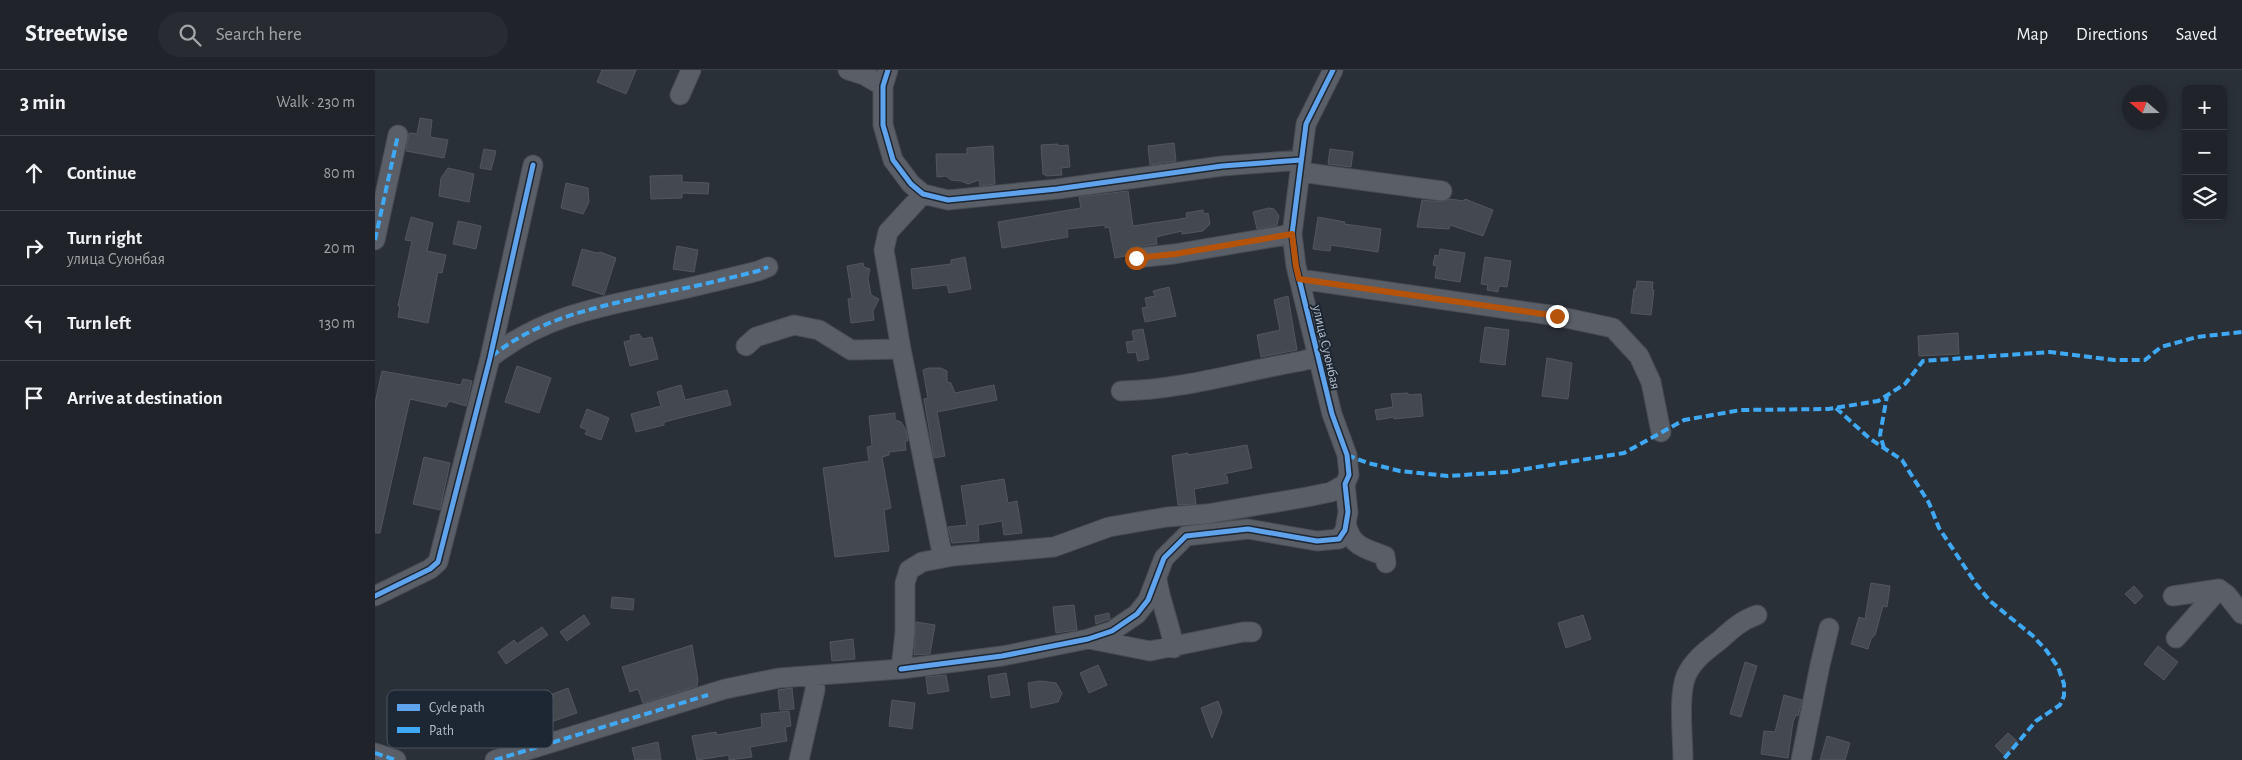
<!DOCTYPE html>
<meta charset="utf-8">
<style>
:root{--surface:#20242a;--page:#282c32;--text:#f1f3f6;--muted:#a2a4a8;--line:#3d4147}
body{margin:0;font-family:"Alegreya Sans",sans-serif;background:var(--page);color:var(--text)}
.controls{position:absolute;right:15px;top:15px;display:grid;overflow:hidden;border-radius:8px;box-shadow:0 2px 8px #0003}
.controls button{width:45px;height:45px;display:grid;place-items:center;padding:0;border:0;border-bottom:1px solid var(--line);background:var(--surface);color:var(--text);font:25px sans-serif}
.compass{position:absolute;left:1747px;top:15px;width:45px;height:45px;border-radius:50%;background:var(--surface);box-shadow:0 2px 8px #0003;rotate:290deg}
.stop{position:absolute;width:15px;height:15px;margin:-11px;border:4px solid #b45309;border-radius:50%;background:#fff}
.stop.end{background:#b45309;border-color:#fff;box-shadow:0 1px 5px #0008}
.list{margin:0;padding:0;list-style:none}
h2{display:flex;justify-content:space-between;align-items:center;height:65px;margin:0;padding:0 20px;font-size:21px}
h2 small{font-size:16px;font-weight:400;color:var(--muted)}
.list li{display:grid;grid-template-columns:32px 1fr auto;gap:15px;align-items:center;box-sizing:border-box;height:75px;padding:0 20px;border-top:1px solid var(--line)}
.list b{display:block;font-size:19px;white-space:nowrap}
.list p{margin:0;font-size:16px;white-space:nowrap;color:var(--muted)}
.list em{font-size:16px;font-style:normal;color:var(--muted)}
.icon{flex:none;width:28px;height:28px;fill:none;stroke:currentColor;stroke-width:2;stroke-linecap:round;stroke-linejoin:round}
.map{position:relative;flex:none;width:1867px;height:690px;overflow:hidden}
header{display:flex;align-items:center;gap:30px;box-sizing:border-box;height:70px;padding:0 25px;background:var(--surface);border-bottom:1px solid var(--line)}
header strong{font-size:24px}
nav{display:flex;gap:28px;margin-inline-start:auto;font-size:18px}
.search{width:350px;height:45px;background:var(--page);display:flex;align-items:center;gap:12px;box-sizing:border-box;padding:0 18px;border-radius:28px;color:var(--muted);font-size:19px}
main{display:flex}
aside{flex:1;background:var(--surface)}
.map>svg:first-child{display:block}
</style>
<header>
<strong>Streetwise</strong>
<div class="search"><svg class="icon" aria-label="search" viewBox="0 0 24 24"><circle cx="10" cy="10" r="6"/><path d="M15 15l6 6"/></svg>Search here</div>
<nav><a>Map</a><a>Directions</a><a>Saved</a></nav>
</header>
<main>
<aside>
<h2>3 min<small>Walk · 230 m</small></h2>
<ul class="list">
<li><svg class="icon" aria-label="ahead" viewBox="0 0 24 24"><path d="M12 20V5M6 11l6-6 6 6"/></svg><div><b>Continue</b></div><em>80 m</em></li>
<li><svg class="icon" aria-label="right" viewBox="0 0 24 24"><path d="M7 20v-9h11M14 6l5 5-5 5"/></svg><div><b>Turn right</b><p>улица Суюнбая</p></div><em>20 m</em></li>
<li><svg class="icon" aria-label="left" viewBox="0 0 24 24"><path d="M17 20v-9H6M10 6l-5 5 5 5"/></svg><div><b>Turn left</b></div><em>130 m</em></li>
<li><svg class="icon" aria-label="arrive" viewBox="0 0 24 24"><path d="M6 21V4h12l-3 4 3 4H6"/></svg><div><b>Arrive at destination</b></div></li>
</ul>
</aside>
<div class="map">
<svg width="1867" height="690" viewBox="0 0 1867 690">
<rect width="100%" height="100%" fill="#2a3038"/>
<path fill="#444950" stroke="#52575f" d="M227,0H261L251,24L222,12Z
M45,48L57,50L55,67L73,70L69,88L31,81L34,63L42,64Z
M799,73L801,91L775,95L773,76Z
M683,74V76L693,75L695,97L686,98L687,105L672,106L668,104L666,75Z
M618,76L620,114L605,116L604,110L593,114L586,111L576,110L571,106L562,107L561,84H592V78Z
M109,79L121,81L116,100L105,98Z
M955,79L978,82L976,97L953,94Z
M73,98L99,104L94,132L64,126L66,108Z
M307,105V112L334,113L333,124L307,123V128L276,129L275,106Z
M191,113L213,118L214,132L208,144L186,138Z
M753,121L758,156L812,148L811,143L828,140L829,144L833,143L835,154L828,161L807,164V161L781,167L782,174L759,177L754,179L750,186L740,188L734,157L730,158V155L692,159L693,167L627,178L623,152L706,138L704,127Z
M1075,129L1089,131L1090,129L1118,140L1108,166L1075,155L1074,159L1042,157L1047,130L1066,132Z
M894,138L899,139L904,146L902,155L882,159L878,142Z
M36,147L58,153L52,181L71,185L67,203L63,202L53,253L23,247L25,236H23L37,171L30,170Z
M943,147L970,152L969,154L1006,159L1003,182L956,175L955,181L938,179Z
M83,151L106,156L101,179L78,174Z
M302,176L323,180L319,202L298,199Z
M207,179L222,183L225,182L241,188L229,225L197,215Z
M1065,179L1090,183L1085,212L1060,208L1062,196L1058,195L1060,185L1064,186Z
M590,187L596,219L574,223L572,215L538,219L536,199L576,194V190Z
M1110,187L1136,191L1132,217L1124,216L1123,222L1112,220L1113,215L1106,214Z
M488,193L489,197L495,199L493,208L496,225L504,229L498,241L499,250L476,253L473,229L477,228L472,196Z
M1262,211L1278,212L1277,220H1279L1276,245L1256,243L1259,219H1261Z
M794,217L801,246L770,252L767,238L772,237L770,228L780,226L778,221Z
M913,226L922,280L886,287L882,265L905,260L899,230Z
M1110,257L1134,260L1130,295L1105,292Z
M768,259L774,289L763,291L761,282L753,283L751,272L759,271L757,261Z
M1583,263L1584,284L1544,286L1543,266Z
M264,264L268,269L277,267L283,289L255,296L249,272L256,270L255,266Z
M1172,288L1197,293L1193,329L1167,326Z
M142,296L176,308L164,343L130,332Z
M553,298H566L572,301V312L576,313L580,323L619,315L622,330L562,342L570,386L559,388L549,329L553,328L548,300Z
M7,301L86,315L88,309L97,311L91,336L74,331L71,337L35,329L5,463H0V333Z
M306,315L310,330L352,320L356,335L289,352V355L261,362L256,344L286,336L282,322Z
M1033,323V325L1046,324L1048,346L1019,349V347L1002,350L1000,340L1018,337L1016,324Z
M212,339L234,348L226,370L210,364L212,360L205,357Z
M520,343V350L526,352L531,360L533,371H530L531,380L514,382V385L507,387L516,438L509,440L514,481L460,487L448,398L494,391L492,377L497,376L494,346Z
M872,375L877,398L849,404L852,406L853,413L819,419L821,434L803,435L797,386L813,383V385Z
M49,387L75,393L65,440L38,434Z
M629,409L633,433L642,431L647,463L629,465L627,451L603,455L604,471L577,473L573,457L592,455L586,416Z
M1496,513L1515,516L1512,537L1508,536L1500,565L1496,569L1493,579L1476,574L1484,547L1490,549Z
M1759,516L1768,526L1760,534L1750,524Z
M237,527L259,529L258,540L236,538Z
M699,535L702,560L681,563L678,537Z
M734,543L735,549L721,554L720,546Z
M209,545L215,554L192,571L185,562Z
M1208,545L1216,569L1191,578L1183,553Z
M541,552L560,555L555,584L539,585Z
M167,557L173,565L131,594L123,582L139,570L142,574Z
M478,569L480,589L457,591L455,572Z
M317,575L323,610L322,616L268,633L263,619L255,622L247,597Z
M1783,576L1803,592L1789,610L1769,594Z
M1370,592L1382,596L1366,647L1355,644Z
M723,595L732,615L714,623L705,603Z
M631,603L635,625L616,628L613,606Z
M571,605L574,621L553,624L551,607Z
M665,611L681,613L687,623L683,632L656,638L653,613Z
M193,618L202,643L167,655L161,639L154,641L150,627L173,620L175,625Z
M417,618L419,639L405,640L403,620Z
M1409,625L1427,630L1423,646L1421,645L1418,652L1413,688L1386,684L1389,661L1400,662Z
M517,630L540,633L537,659L514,656Z
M843,631L847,642L837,668L826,638Z
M414,641L416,656L410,657L412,671L375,677L377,687L354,690V685L322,690L317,666L341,662L342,665L387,657L386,644Z
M1633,663L1643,672L1630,686L1620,676Z
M1452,666L1475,673L1470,690H1445Z
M283,672L286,690H260L257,678Z"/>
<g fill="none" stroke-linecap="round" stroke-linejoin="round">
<g stroke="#484c53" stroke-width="21">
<path id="minor" d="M473,0L489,5L508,16
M513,0L508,16V55L518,90L536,114L548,124L573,130L682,119L847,96L926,90
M305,25L316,0
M925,102L1067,121
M548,124L513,162L509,180L526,279L568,488
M0,170L23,65
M761,188L799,184L917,164
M924,209L1182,246L1238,258L1264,286L1276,312L1286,362
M371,276L381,267L419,255L444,260L476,280L526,279
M115,288C166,247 223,237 285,224C318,217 350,209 383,201L393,197
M746,321C807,320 867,301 927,291L943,286
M971,453C976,477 990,478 1010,486L1011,493
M782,509C785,532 795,553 799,578
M0,526L55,499L63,492L115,288L158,95
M1798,526L1844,519
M1801,568L1844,519L1852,525L1867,544
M714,569L775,581L868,562H877
M526,599L627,586L713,569L737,561L762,544L773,530L789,488L811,466L873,459L942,471L964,469L970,460L973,442L970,414L974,405L972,385L957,344L921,196L917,164L931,54L958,0
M0,683L21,690
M120,690L350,619L404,608L526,599L530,562V513L534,500L547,492L578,486L679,477L734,457L792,447L832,444L932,427L956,422L970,414
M424,690L440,620V606
M1308,690C1308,667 1303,626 1311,606C1318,590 1332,580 1345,570C1357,559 1367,550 1382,545
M1426,690L1445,595L1454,558"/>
</g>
<use href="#minor" stroke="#5a5e66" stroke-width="19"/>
<path stroke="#3fa9f5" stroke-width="4" stroke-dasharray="8 4" stroke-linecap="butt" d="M0,170L23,65
M117,286C166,247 226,236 286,223C318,217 351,209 383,201L393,197
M1461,338L1494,368L1527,390L1554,433L1564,458L1601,514L1615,531L1658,566L1671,580L1683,597L1689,614V626L1685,635L1661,651L1628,690
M1509,378L1505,365L1512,326
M972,385L993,393L1025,401L1073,406L1132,402L1249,383L1309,350L1366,340L1453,339L1503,331L1530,314L1548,291L1675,282L1739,290H1770L1786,277L1822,267L1867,262
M0,683L21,690
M120,690L333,625"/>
<g stroke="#1d2633" stroke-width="8">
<path id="cycleway" d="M513,0L508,16V55L518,90L536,114L548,124L573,130L682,119L847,96L926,90
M0,526L55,499L63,492L115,288L158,95
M526,599L627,586L713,569L737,561L762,544L773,530L789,488L811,466L873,459L942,471L964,469L970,460L973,442L970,414L974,405L972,385L957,344L921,196L917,164L931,54L958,0"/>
</g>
<use href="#cycleway" stroke="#60a3ed" stroke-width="5"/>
</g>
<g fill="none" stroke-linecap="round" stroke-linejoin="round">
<path stroke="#b45309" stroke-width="6" d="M761,188L800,184L917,164L921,196L924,209L1182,246"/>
</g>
<g text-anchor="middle" stroke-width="4" stroke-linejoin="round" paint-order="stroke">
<g font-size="14" fill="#b4bcc9" stroke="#1d2633">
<text transform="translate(952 277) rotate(77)" y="5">улица Суюнбая</text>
</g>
</g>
<rect x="12" y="620" width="166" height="58" rx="8" fill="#1d2633" stroke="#4a5360" stroke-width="1"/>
<rect x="22" y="634" width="23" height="7" fill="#60a3ed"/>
<rect x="22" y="657" width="23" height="6" fill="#3fa9f5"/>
<g font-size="14" fill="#b4bcc9">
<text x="54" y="642">Cycle path</text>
<text x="54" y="665">Path</text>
</g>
</svg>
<div class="controls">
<button>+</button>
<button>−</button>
<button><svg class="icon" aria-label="layers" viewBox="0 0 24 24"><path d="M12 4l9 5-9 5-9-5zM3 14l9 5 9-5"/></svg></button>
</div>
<svg class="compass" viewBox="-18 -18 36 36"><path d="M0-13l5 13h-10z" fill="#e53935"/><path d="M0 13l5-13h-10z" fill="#a2a4a8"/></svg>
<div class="stop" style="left:761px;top:188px"></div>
<div class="stop end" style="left:1182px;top:246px"></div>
</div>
</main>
